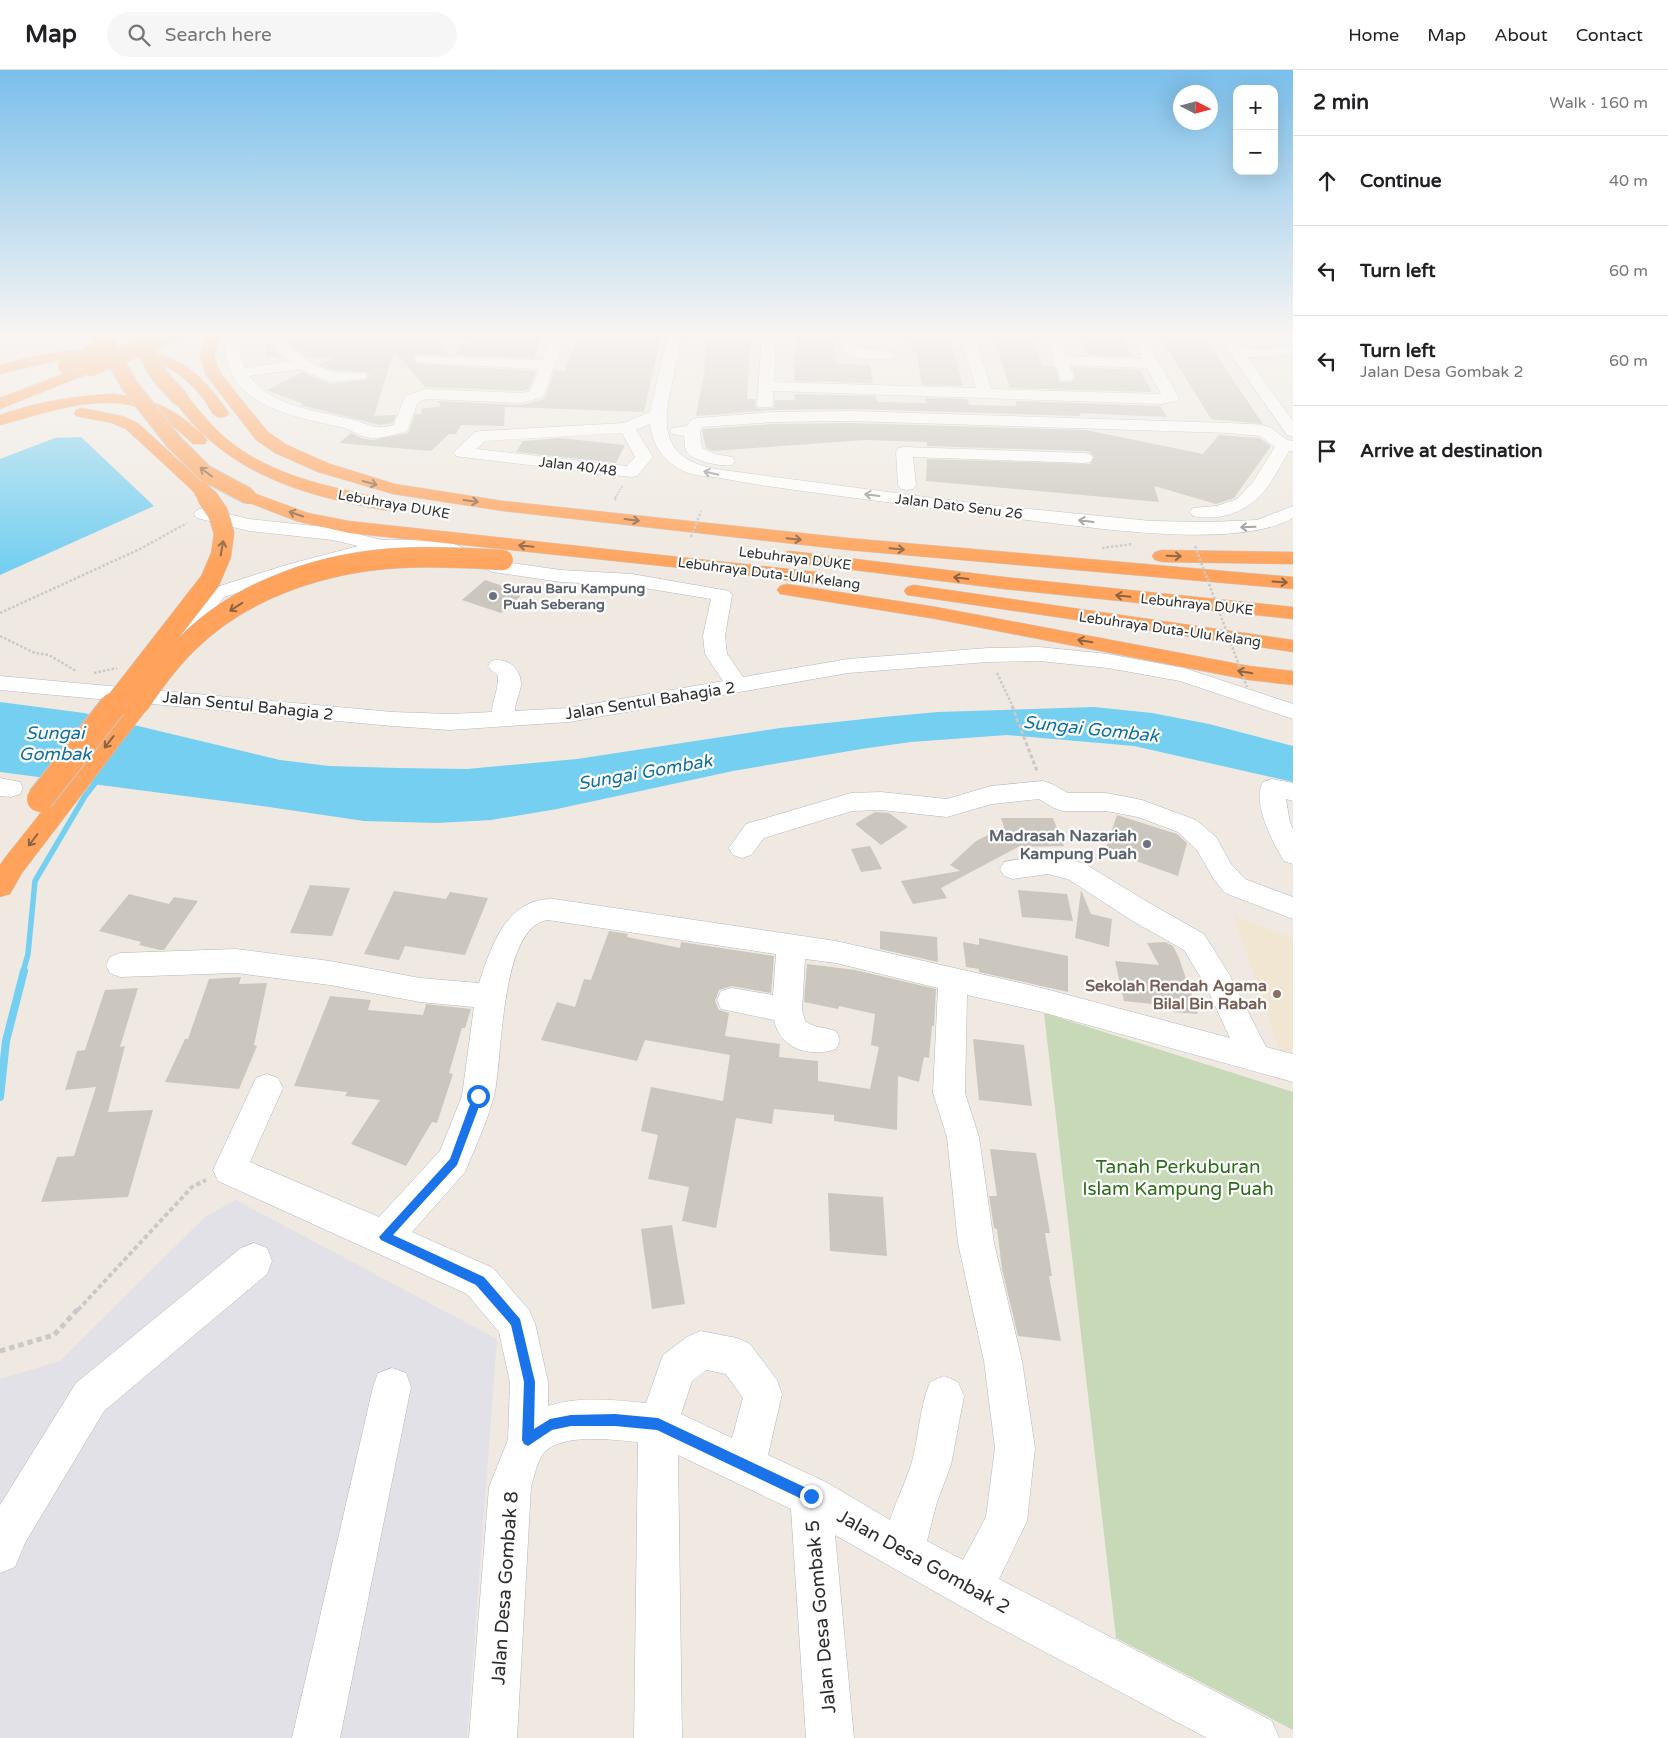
<!DOCTYPE html>
<meta charset="utf-8">
<style>
:root{--surface:#fff;--page:#f6f6f6;--text:#202124;--muted:#757577;--line:#e0e0e0}
body{margin:0;font-family:"Varela Round",sans-serif;background:var(--page);color:var(--text)}
.controls{position:absolute;right:15px;top:15px;display:grid;overflow:hidden;border-radius:10px;box-shadow:0 5px 20px #0002}
.controls button{width:45px;height:45px;display:grid;place-items:center;padding:0;border:0;border-bottom:1px solid var(--line);background:var(--surface);color:var(--text);font:25px sans-serif}
.compass{position:absolute;left:1173px;top:15px;width:45px;height:45px;border-radius:50%;background:var(--surface);box-shadow:0 5px 20px #0002;rotate:96deg}
.stop{position:absolute;width:15px;height:15px;margin:-11px;border:4px solid #1a73e8;border-radius:50%;background:#fff}
.stop.end{background:#1a73e8;border-color:#fff;box-shadow:0 1px 5px #0008}
.list{margin:0;padding:0;list-style:none}
h2{display:flex;justify-content:space-between;align-items:center;height:65px;margin:0;padding:0 20px;font-size:21px}
h2 small{font-size:16px;font-weight:400;color:var(--muted)}
.list li{display:grid;grid-template-columns:32px 1fr auto;gap:15px;align-items:center;box-sizing:border-box;height:90px;padding:0 20px;border-top:1px solid var(--line)}
.list b{display:block;font-size:19px;white-space:nowrap}
.list p{margin:0;font-size:16px;white-space:nowrap;color:var(--muted)}
.list em{font-size:16px;font-style:normal;color:var(--muted)}
.icon{flex:none;width:28px;height:28px;fill:none;stroke:currentColor;stroke-width:2;stroke-linecap:round;stroke-linejoin:round}
.map{position:relative;flex:none;width:1293px;height:1668px;overflow:hidden}
header{display:flex;align-items:center;gap:30px;box-sizing:border-box;height:70px;padding:0 25px;background:var(--surface);border-bottom:1px solid var(--line)}
header strong{font-size:24px}
nav{display:flex;gap:28px;margin-inline-start:auto;font-size:18px}
.search{width:350px;height:45px;background:var(--page);display:flex;align-items:center;gap:12px;box-sizing:border-box;padding:0 18px;border-radius:28px;color:var(--muted);font-size:19px}
main{display:flex}
aside{flex:1;background:var(--surface)}
.map>svg:first-child{display:block}
</style>
<header>
<strong>Map</strong>
<div class="search"><svg class="icon" aria-label="search" viewBox="0 0 24 24"><circle cx="10" cy="10" r="6"/><path d="M15 15l6 6"/></svg>Search here</div>
<nav><a>Home</a><a>Map</a><a>About</a><a>Contact</a></nav>
</header>
<main>
<div class="map">
<svg width="1293" height="1668" viewBox="0 0 1293 1668">
<rect width="100%" height="100%" fill="#efe9e1"/>
<path fill="#e3e1e8" d="M236,1130L497,1269L467,1668H0V1309L60,1291L206,1146Z"/>
<path fill="#f0e6d1" d="M1234,846L1293,869V984L1279,979Z"/>
<path fill="#c8d9b8" d="M1044,943L1293,1022V1660L1116,1568Z"/>
<path fill="#75cff0" d="M81,367L154,436L0,505V389L55,368Z
M0,632L84,643L280,690L329,696L398,698L467,699L577,689L780,658L883,647L938,642L1094,637L1152,643L1209,654L1293,676V712L1134,676L1007,665L911,672L861,679L733,701L557,739L491,750L437,753L364,751L269,737L0,702Z"/>
<g fill="none" stroke-linecap="round" stroke-linejoin="round">
<path stroke="#75cff0" stroke-width="5.5" d="M23,902L28,884L35,811L85,726L99,708"/>
<path stroke="#75cff0" stroke-width="8" d="M0,1027L6,971L24,901"/>
</g>
<path fill="#cbc7bf" d="M366,264H430L449,285L417,284L413,288L417,294L536,301L529,319L522,321L425,317L394,281L374,346L396,345L393,353L380,355L300,335L303,334L267,320L303,302L329,314L366,310L370,306L366,302L332,300L319,295L335,287H306L302,281L292,277L291,272L319,270L318,267Z
M474,264H543L534,288L454,285L460,274H468Z
M579,264H661L644,342L505,337L504,356L461,355L456,364H449L431,381L339,373L351,363L361,368L373,370L408,363L415,344H422L421,339L441,336L437,331L522,335L544,329L555,301H565Z
M708,264H751L747,329H755V335L759,339L773,338L775,330H795L794,324L876,326L877,332L926,333L925,328L967,329L969,335L1017,336L1015,331L1160,336L1167,347L1080,343V346L851,339L773,340L696,346L705,298H704Z
M796,264H834L836,294L870,295L873,313L794,311Z
M908,264H949L963,316L922,315L916,282H912Z
M992,264H1031L1043,296H1054L1060,312H1071L1075,308L1072,297L1140,300L1152,322L1010,318Z
M1078,264H1119L1133,287L1089,285Z
M1158,264H1202L1263,354L1211,349Z
M274,273L275,282L283,287H267V274Z
M851,353L1086,360L1203,384L1219,365L1259,368L1271,376L1234,428L1216,434L1154,416L1159,432L926,411L927,389L1090,394L1094,387L1090,382L1084,381L927,376V372L864,370L713,381L706,378L702,361L703,359L773,354Z
M560,368L625,375L616,393L516,382L523,371Z
M485,510L524,523L501,543L462,530Z
M875,742L889,743L908,757L881,775L855,754Z
M1117,745L1177,764L1187,773L1178,806L1105,780Z
M1001,748H1053L1064,776L1018,777L941,818L947,828L913,834L901,811L960,801L950,795L976,771L1004,757Z
M870,776L882,799L861,802L851,779Z
M310,815L350,818L332,866L290,863Z
M1018,820L1067,824L1073,851L1022,847Z
M1081,820L1091,844L1112,849L1109,877L1075,868Z
M394,821L446,829L450,822L488,828L465,885L405,876L399,890L364,884Z
M129,824L169,834L174,827L198,831L164,880H160L139,875L141,872L99,861Z
M609,861L628,864L627,867L680,878L681,872L774,886L771,923L732,916L719,920L715,931L719,940L729,943L725,966L780,974L779,987L818,991V1011L870,1019L879,977L871,975L875,944L839,936L838,939L804,932L807,894L855,900L936,919L934,956H932L929,988L924,987L919,1012L898,1006L897,1060L834,1051V1045L774,1039L772,1054L736,1048L716,1158L682,1151L689,1117L648,1109L658,1065L641,1061L651,1017L723,1031L730,985L645,970L637,991L541,970L557,932L575,937L584,909L591,910Z
M880,861L937,867L938,892L880,879Z
M979,868L1068,886V922L979,902V899L966,897L963,872L979,875Z
M1165,872L1173,876L1179,888L1198,944L1173,942L1171,936L1124,931L1115,891L1159,895L1147,873Z
M241,907L239,914L267,913L254,975L257,976L239,1019L165,1012L185,969H188L209,909Z
M138,918L120,977L125,976L108,1042L153,1040L128,1127L41,1132L57,1087L74,1086L96,1017L65,1020L77,981L85,980L105,920Z
M330,926L371,930L368,940L423,945L426,934L471,939L465,958H462L449,1003L453,1004L437,1053L432,1052L406,1096L351,1074L380,1030L345,1026L347,1022L294,1016Z
M973,969L1024,975L1032,1036L979,1030Z
M990,1079L1036,1083L1050,1163H1045L1052,1206H1049L1061,1271L1018,1266L1002,1199L997,1159L994,1158L989,1126H997Z
M828,1123L883,1127L887,1186L830,1181Z
M672,1155L685,1234L652,1239L641,1159Z"/>
<g fill="none" stroke-linecap="round" stroke-linejoin="round">
<g stroke="#b4b7c1" stroke-width="1">
<path id="minor" d="M233,264H247L239,280L245,298L291,291L276,280V271L278,268H288L290,278L301,283L306,291L332,302L365,303L368,306L365,309L329,312L300,299L249,306C273,337 314,340 350,349C369,353 372,361 394,355L405,326L426,319L522,323L530,321L539,299L422,293L417,292L415,289L417,286L542,290L552,264H566L543,327L522,333L427,329L418,332L407,361C393,365 376,371 362,366C354,363 348,358 341,357C305,349 248,340 231,302C228,295 227,287 225,280Z
M668,264H682C679,280 675,297 672,313C665,344 659,378 695,393C710,400 735,401 752,404L979,434L1151,451L1208,452L1257,450L1293,436V448C1239,479 1105,459 1043,452C973,444 903,434 832,425C795,420 757,415 720,408C709,406 694,406 683,401C664,391 652,375 650,354L636,360L653,387L637,406L631,407L462,387L456,386L454,382L475,362L481,361L624,353L650,342ZM622,363L635,387L627,396L476,379L485,371Z
M762,264H776L774,312L976,318L960,264H974L991,319L1161,324L1147,298L1069,295L1074,307L1071,310H1061L1044,264H1058L1066,286L1142,289L1129,264H1143L1179,328L1177,331L1161,334L773,321V334L771,337H759L757,334Z
M839,264H853L857,278L893,282L895,285L893,288C878,292 860,288 845,284Z
M1216,264H1230L1240,278L1266,279L1293,276V284L1266,287H1247L1293,351V367L1287,365Z
M851,341L1229,353C1241,354 1258,353 1269,357C1278,361 1283,371 1293,371V381H1289C1271,412 1261,437 1223,446C1213,448 1202,448 1193,446L1190,442L1193,438L1217,436L1237,429L1253,412L1275,377L1260,366L1229,363L851,351L773,352L702,357L700,361L702,378L715,384L732,387L735,391L732,395C722,397 693,391 687,382C684,378 685,371 684,366L672,364L670,361L672,358L687,356L691,350L697,348L773,342Z
M904,377L1084,383L1090,384L1093,388L1090,392L1084,393L913,387L916,415L913,419L907,420L901,419L898,415L896,382L898,378Z
M203,438L249,449L333,458L382,470H444L497,491L561,500L632,504L729,521L732,525L725,566L727,584L743,607L848,589L988,578L1039,577L1108,584L1184,598L1293,634V649L1180,611L1108,598L1039,591L988,592L848,603L569,652L450,660L392,656L0,620V606L392,642L450,644L492,642C492,632 501,611 497,605C495,602 490,600 488,596L491,591C506,587 521,597 521,614C521,621 515,631 515,641L569,638L723,611L705,584L703,566L711,529L632,516L561,512L493,502L441,482H380L300,503L224,527L168,597L160,599L152,597L149,592L152,587L210,519L286,495L358,476L333,470L249,461L197,448L194,444L197,440Z
M0,708L20,712L23,718L20,724L11,727L0,726Z
M1272,709L1293,713V731L1286,729L1290,753L1293,759V794L1284,791C1273,773 1251,732 1263,712Z
M1043,711L1052,714L1068,723H1106L1142,730L1196,750L1216,767L1231,794L1245,809L1293,827V849L1225,823L1213,808L1197,780L1178,762L1138,747L1106,741H1063L1054,738L1039,729L992,734L947,747L881,740L852,741L764,768L751,785L742,788L733,785L729,778L746,754L851,723L881,722L947,729L991,716Z
M1048,784L1085,794L1151,834L1204,864L1229,904L1266,977L1293,984V1012L1038,941L967,925L965,1023L979,1067L994,1173L1022,1291L1035,1378L1027,1451L999,1509L1272,1651L1279,1668H1207L987,1551L835,1465L854,1668H806L791,1439L678,1385L682,1668H634L638,1372C614,1370 560,1362 543,1384C537,1392 534,1407 531,1417L517,1668H469L489,1417L508,1370L510,1312L499,1262L467,1224L218,1111L213,1100L256,1008L267,1004L278,1008L283,1018L250,1092L379,1147L440,1081L462,1026L474,937L420,932L330,915L236,903L120,907L110,903L106,895L110,887L120,883L236,879L330,891L420,908L479,913C491,876 507,827 554,829L836,871L1038,917L1230,968L1207,918L1184,880L1131,850L1068,809L1048,804L1013,809L1004,806L1000,799L1004,792ZM548,850L776,884L773,925L732,918L721,921L717,930L721,939L774,950C780,979 810,988 836,979L840,970L836,961C824,957 814,958 805,951L802,940L805,889L836,893L938,918L933,1023L947,1067L958,1173L984,1291L995,1378L986,1447L963,1490L927,1471L937,1432L951,1395L964,1326L958,1312L944,1306L930,1312C919,1339 919,1368 911,1395C905,1414 896,1431 890,1450L826,1412L768,1385L782,1324L777,1310L750,1274L737,1268L700,1261L687,1267L663,1285L646,1333C614,1330 579,1326 548,1336V1312L535,1253L529,1240L493,1198L412,1162L465,1102C475,1078 487,1052 494,1026C503,991 499,856 548,850ZM706,1300L726,1304L743,1328L732,1368L681,1344L692,1311Z
M254,1173L267,1178L272,1191L267,1204L104,1341L25,1473L15,1497L0,1503V1435L76,1313L241,1178Z
M392,1298L406,1303L411,1317L340,1668H292L373,1317L378,1303Z"/>
</g>
<g stroke="#c9c9c9" stroke-width="1">
<path id="highway" d="M207,264H221L214,286L221,304L268,362L287,375L330,394L395,414L503,431L848,468L1293,507V519L848,480L503,441L393,424L318,402L275,383L256,370L206,305L200,286Z
M116,277C174,282 196,295 229,343L227,346C223,347 219,349 216,346C211,344 208,335 205,331C192,314 177,301 158,293C112,274 46,293 0,304V295C38,284 76,278 116,277Z
M90,294L95,295L97,298L95,301L0,339V328Z
M112,324C142,327 167,334 190,354C196,359 203,364 207,370L205,374H193C179,361 164,347 147,340C101,321 44,344 0,355V345C36,332 73,326 112,324Z
M181,324L187,326C200,341 213,358 229,371C279,411 342,418 401,433L404,437L401,441L395,442C307,427 227,406 173,329L175,326Z
M82,338L122,346L138,353L210,419L207,423L201,424L195,423L126,359L112,353L76,346L74,343L76,340Z
M248,421L308,443L349,451L816,502L823,504L826,508L823,512L816,514L729,503L349,463L296,451L242,430L239,426L242,422Z
M1162,480L1293,482V494L1162,492L1155,490L1152,486L1155,482Z
M790,481L1004,507L1293,537V549L1004,519L783,491L780,487L783,483Z
M787,514L936,537L1249,596L1293,601V615L1249,610L936,549L780,524L777,520L780,516Z
M914,515L1293,570V582L907,525L904,521L907,517Z
M139,627L147,629L150,634L147,639L22,803L10,824L0,827V795L4,789L131,629Z"/>
</g>
<path stroke="#c9c9c9" stroke-width="2" stroke-dasharray="2 1" stroke-linecap="butt" d="M615,428L623,415"/>
<path stroke="#c9c9c9" stroke-width="2.5" stroke-dasharray="2.5 2" stroke-linecap="butt" d="M616,427L614,430H616
M1102,478L1133,474
M0,543L140,479L187,453
M0,566L35,583L49,585L76,601
M94,603L117,598
M997,603L1013,637"/>
<path stroke="#c9c9c9" stroke-width="3" stroke-dasharray="4 2.5" stroke-linecap="butt" d="M1012,636L1037,701"/>
<path stroke="#c9c9c9" stroke-width="4" stroke-dasharray="4.5 3" stroke-linecap="butt" d="M78,1240L192,1117L206,1110"/>
<path stroke="#c9c9c9" stroke-width="5" stroke-dasharray="5.5 4" stroke-linecap="butt" d="M0,1281L54,1265L79,1238"/>
<use href="#minor" fill="#fff" fill-rule="evenodd"/>
<use href="#highway" fill="#ffa35c" fill-rule="evenodd"/>
<g stroke="#c9c9c9" stroke-width="18" stroke-linecap="butt">
<path id="highway-bridge-far2" d="M97,264L108,278L130,316L173,371L205,403L248,426
M146,264C143,292 163,310 181,329
M66,296L106,277
M90,298L172,264
M201,419L208,428"/>
</g>
<g stroke="#c9c9c9" stroke-width="21" stroke-linecap="butt">
<path id="highway-bridge-far1" d="M139,634C154,612 170,590 189,572C244,518 325,492 400,488C435,486 469,488 503,490
M112,637L210,511L221,485L224,463L218,443L207,427"/>
</g>
<g stroke="#c9c9c9" stroke-width="28" stroke-linecap="butt">
<path id="highway-bridge" d="M40,729L113,636"/>
</g>
<path stroke="#c9c9c9" stroke-width="2.5" stroke-dasharray="2.5 2" stroke-linecap="butt" d="M691,467L701,441
M1195,476L1247,617"/>
<use href="#highway-bridge-far2" stroke="#ffa35c" stroke-width="16"/>
<use href="#highway-bridge-far1" stroke="#ffa35c" stroke-width="20"/>
<use href="#highway-bridge" stroke="#ffa35c" stroke-width="26"/>
</g>
<defs><path id="oneway-shaft" d="M-6 0H5M1.5-3L5.5 0L1.5 3" fill="none" stroke-width="1.6" stroke-linecap="round" stroke-linejoin="round" transform="scale(1.25)"/></defs>
<g stroke="#8c6343">
<use href="#oneway-shaft" transform="translate(206 402) rotate(-143)"/>
<use href="#oneway-shaft" transform="translate(370 413) rotate(15)"/>
<use href="#oneway-shaft" transform="translate(471 431) rotate(8)"/>
<use href="#oneway-shaft" transform="translate(296 444) rotate(-161)"/>
<use href="#oneway-shaft" transform="translate(632 450) rotate(7)"/>
<use href="#oneway-shaft" transform="translate(794 469) rotate(6)"/>
<use href="#oneway-shaft" transform="translate(526 476) rotate(-174)"/>
<use href="#oneway-shaft" transform="translate(222 478) rotate(-80)"/>
<use href="#oneway-shaft" transform="translate(897 479) rotate(5)"/>
<use href="#oneway-shaft" transform="translate(1174 486) rotate(2)"/>
<use href="#oneway-shaft" transform="translate(961 508) rotate(-173)"/>
<use href="#oneway-shaft" transform="translate(1280 512) rotate(4)"/>
<use href="#oneway-shaft" transform="translate(1123 526) rotate(-174)"/>
<use href="#oneway-shaft" transform="translate(236 537) rotate(147)"/>
<use href="#oneway-shaft" transform="translate(1085 571) rotate(-170)"/>
<use href="#oneway-shaft" transform="translate(1245 602) rotate(-170)"/>
<use href="#oneway-shaft" transform="translate(109 672) rotate(128)"/>
<use href="#oneway-shaft" transform="translate(33 770) rotate(127)"/>
</g>
<g stroke="#969696">
<use href="#oneway-shaft" transform="translate(711 403) rotate(-167)"/>
<use href="#oneway-shaft" transform="translate(872 425) rotate(-173)"/>
<use href="#oneway-shaft" transform="translate(1086 451) rotate(-173)"/>
<use href="#oneway-shaft" transform="translate(1248 457) rotate(178)"/>
</g>
<linearGradient id="sky" x2="0" y2="1"><stop stop-color="#7abfeb"/><stop offset="0.53" stop-color="#f8f5f2"/><stop offset="1" stop-color="#f8f5f2" stop-opacity="0"/></linearGradient>
<rect width="1293" height="497" fill="url(#sky)"/>
<path fill="#1a73e8" d="M478,1022L483,1026L457,1095L393,1165L484,1207L520,1249L535,1312L534,1359L550,1349L571,1345L615,1344L658,1348L815,1422L817,1426L815,1431L811,1433L806,1431L657,1360L615,1356H571L552,1360L528,1376L524,1374L522,1370L524,1312L511,1255L476,1215L381,1170L379,1167L450,1089L473,1026Z"/>
<g fill="#6b7280" stroke="#fff" stroke-width="2">
<circle cx="493" cy="526" r="5"/>
<circle cx="1147" cy="774" r="5"/>
</g>
<circle fill="#8d6e63" stroke="#fff" stroke-width="2" cx="1277" cy="924" r="5"/>
<g text-anchor="middle" stroke-width="4.5" stroke-linejoin="round" paint-order="stroke">
<g font-size="14" fill="#2e2e2e" stroke="#fff">
<text transform="translate(578 396) rotate(7)" y="5">Jalan 40/48</text>
<text transform="translate(394 434) rotate(10)" y="5">Lebuhraya DUKE</text>
<text transform="translate(959 436) rotate(7)" y="5">Jalan Dato Senu 26</text>
<text transform="translate(795 488) rotate(7)" y="5">Lebuhraya DUKE</text>
<text transform="translate(769 503) rotate(7)" y="5">Lebuhraya Duta-Ulu Kelang</text>
<text transform="translate(1197 534) rotate(6)" y="5">Lebuhraya DUKE</text>
<text transform="translate(1170 559) rotate(8)" y="5">Lebuhraya Duta-Ulu Kelang</text>
</g>
<g font-size="14" font-weight="bold" fill="#5b616d" stroke="#fff" text-anchor="start">
<text x="503" y="523">Surau Baru Kampung<tspan x="503" dy="16">Puah Seberang</tspan></text>
</g>
<g font-size="16" fill="#2e2e2e" stroke="#fff">
<text transform="translate(650 630) rotate(-9)" y="6">Jalan Sentul Bahagia 2</text>
<text transform="translate(248 635) rotate(6)" y="6">Jalan Sentul Bahagia 2</text>
</g>
<g font-size="16" font-weight="bold" fill="#5b616d" stroke="#fff" text-anchor="end">
<text x="1137" y="771">Madrasah Nazariah<tspan x="1137" dy="18">Kampung Puah</tspan></text>
</g>
<g font-size="16" font-weight="bold" fill="#785e54" stroke="#fff" text-anchor="end">
<text x="1267" y="921">Sekolah Rendah Agama<tspan x="1267" dy="18">Bilal Bin Rabah</tspan></text>
</g>
<g font-size="18" font-style="italic" fill="#0d6fa3" stroke="#fff">
<text transform="translate(1091 659) rotate(6)" y="6">Sungai Gombak</text>
<text x="55" y="669">Sungai<tspan x="55" dy="21">Gombak</tspan></text>
<text transform="translate(645 702) rotate(-10)" y="6">Sungai Gombak</text>
</g>
<g font-size="19" fill="#2c6e1b" stroke="#fff">
<text x="1178" y="1103">Tanah Perkuburan<tspan x="1178" dy="22">Islam Kampung Puah</tspan></text>
</g>
<g font-size="19" fill="#2e2e2e" stroke="#fff">
<text transform="translate(924 1491) rotate(29)" y="7">Jalan Desa Gombak 2</text>
<text transform="translate(504 1518) rotate(-86)" y="7">Jalan Desa Gombak 8</text>
<text transform="translate(820 1547) rotate(-95)" y="7">Jalan Desa Gombak 5</text>
</g>
</g>
</svg>
<div class="controls">
<button>+</button>
<button>−</button>
</div>
<svg class="compass" viewBox="-18 -18 36 36"><path d="M0-13l5 13h-10z" fill="#e53935"/><path d="M0 13l5-13h-10z" fill="#757577"/></svg>
<div class="stop" style="left:478px;top:1026px"></div>
<div class="stop end" style="left:811px;top:1426px"></div>
</div>
<aside>
<h2>2 min<small>Walk · 160 m</small></h2>
<ul class="list">
<li><svg class="icon" aria-label="ahead" viewBox="0 0 24 24"><path d="M12 20V5M6 11l6-6 6 6"/></svg><div><b>Continue</b></div><em>40 m</em></li>
<li><svg class="icon" aria-label="left" viewBox="0 0 24 24"><path d="M17 20v-9H6M10 6l-5 5 5 5"/></svg><div><b>Turn left</b></div><em>60 m</em></li>
<li><svg class="icon" aria-label="left" viewBox="0 0 24 24"><path d="M17 20v-9H6M10 6l-5 5 5 5"/></svg><div><b>Turn left</b><p>Jalan Desa Gombak 2</p></div><em>60 m</em></li>
<li><svg class="icon" aria-label="arrive" viewBox="0 0 24 24"><path d="M6 21V4h12l-3 4 3 4H6"/></svg><div><b>Arrive at destination</b></div></li>
</ul>
</aside>
</main>
